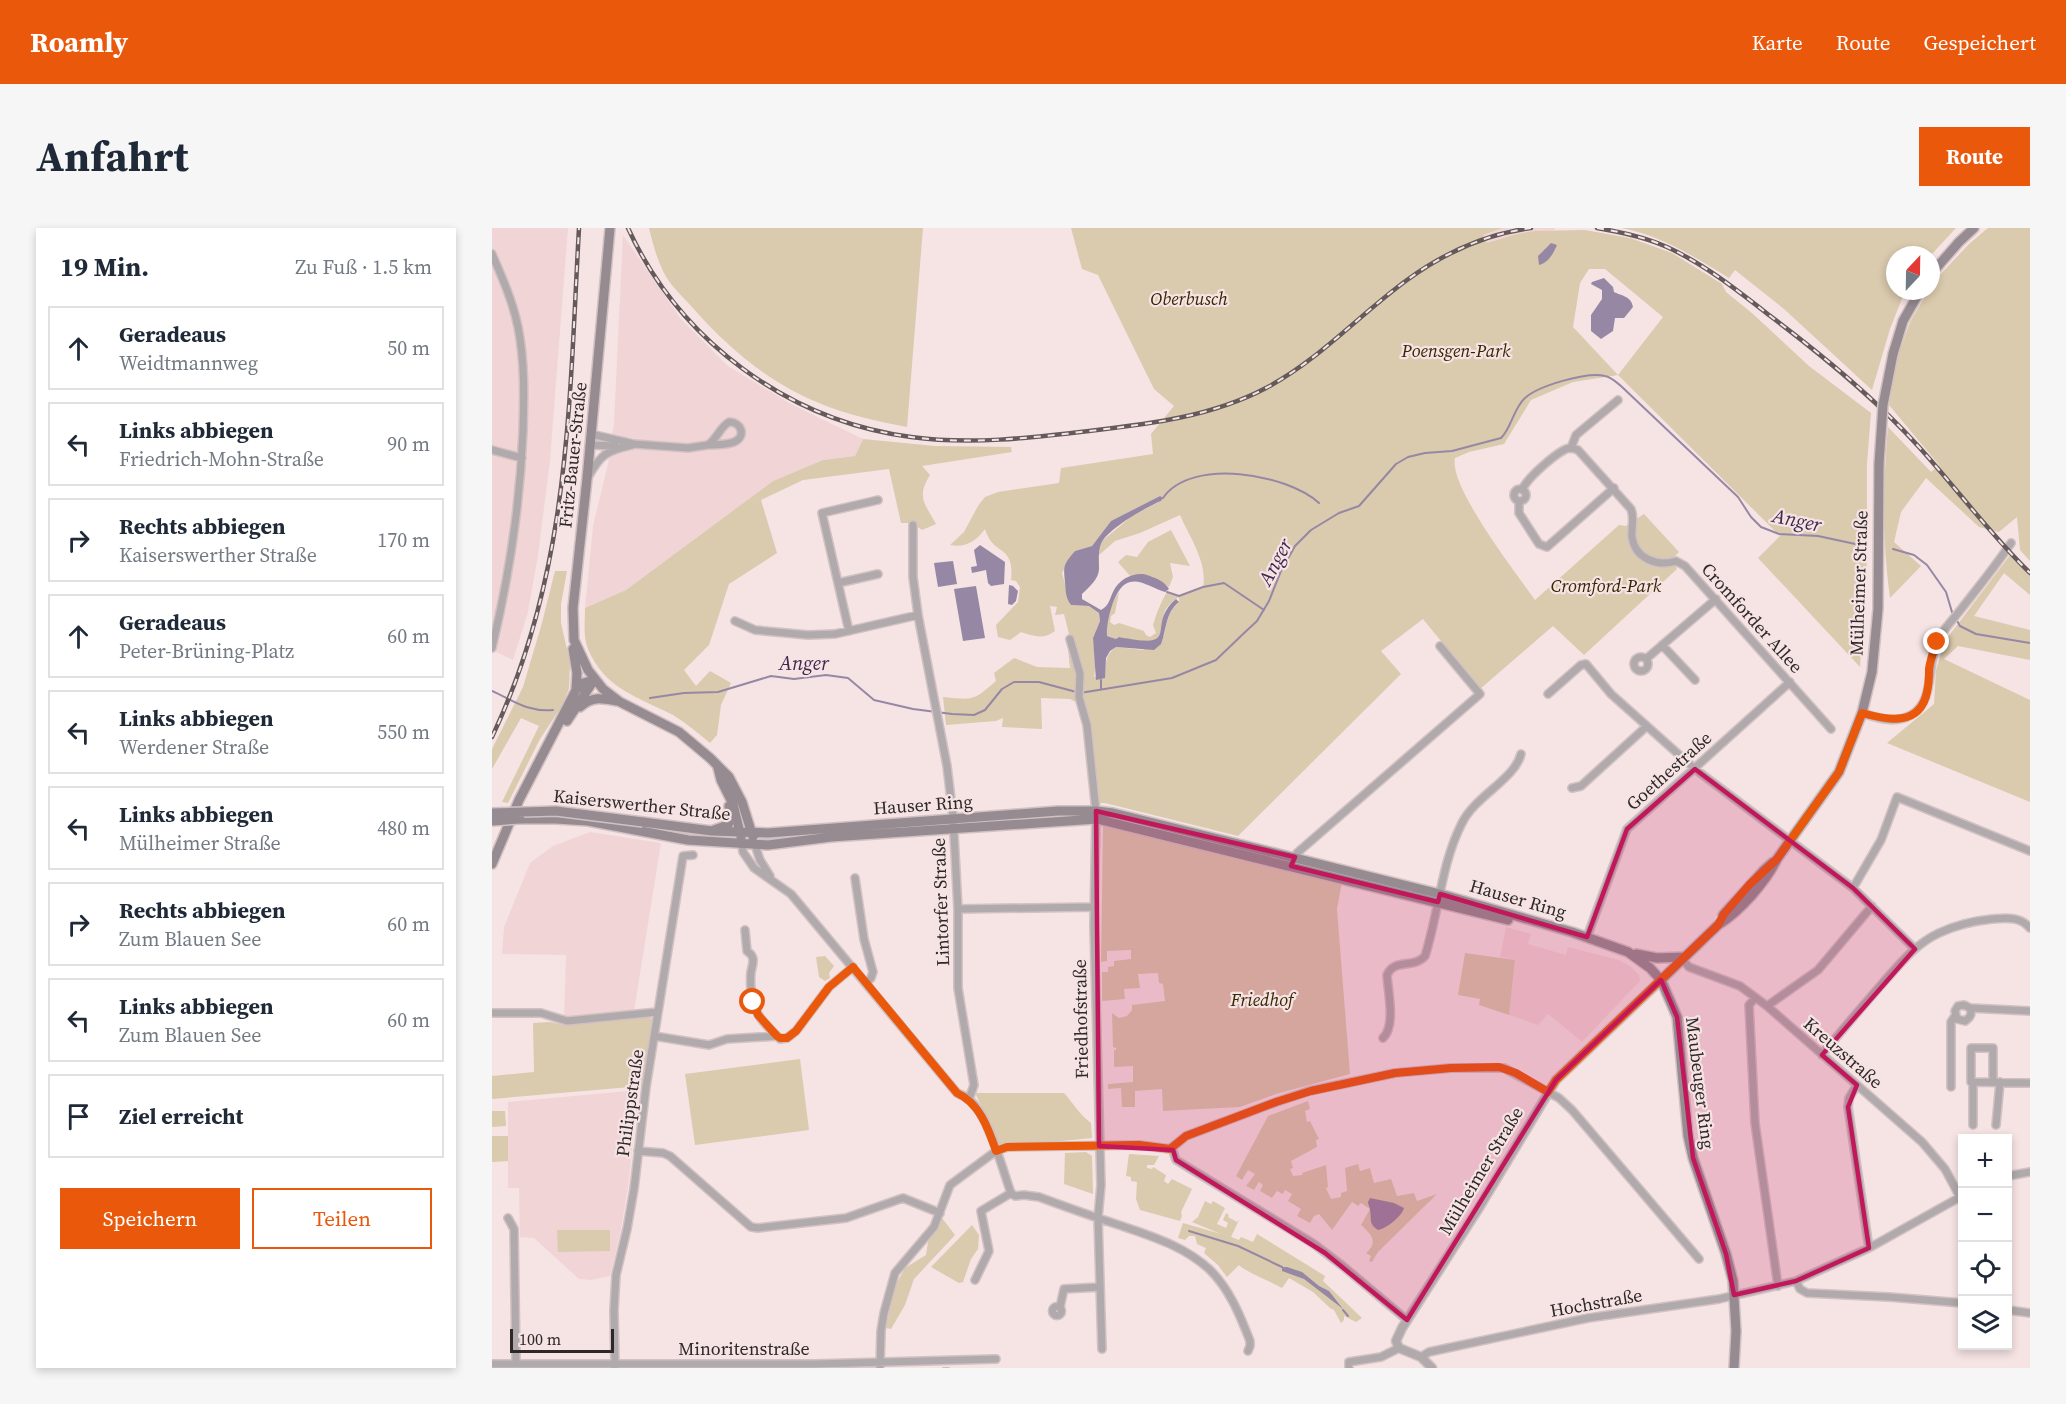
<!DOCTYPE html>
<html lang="de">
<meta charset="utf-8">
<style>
:root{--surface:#fff;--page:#f6f6f7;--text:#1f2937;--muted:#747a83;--line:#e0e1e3;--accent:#ea580c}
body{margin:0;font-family:"Source Serif 4",serif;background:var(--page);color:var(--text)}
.controls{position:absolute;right:18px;bottom:18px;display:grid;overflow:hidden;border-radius:0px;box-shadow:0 3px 9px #0003}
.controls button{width:54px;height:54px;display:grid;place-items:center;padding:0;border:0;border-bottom:2px solid var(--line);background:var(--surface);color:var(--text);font:30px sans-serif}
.compass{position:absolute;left:1394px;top:18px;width:54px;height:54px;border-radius:50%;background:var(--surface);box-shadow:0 3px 9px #0003;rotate:22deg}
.scale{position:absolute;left:18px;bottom:15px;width:104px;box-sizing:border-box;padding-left:6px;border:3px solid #2f2829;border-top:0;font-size:16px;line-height:21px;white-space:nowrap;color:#2f2829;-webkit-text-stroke:4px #f6e3e4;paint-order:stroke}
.stop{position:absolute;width:18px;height:18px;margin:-14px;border:4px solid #ea580c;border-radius:50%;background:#fff}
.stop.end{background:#ea580c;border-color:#fff;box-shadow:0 2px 6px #0008}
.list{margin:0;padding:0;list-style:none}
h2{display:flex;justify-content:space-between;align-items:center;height:78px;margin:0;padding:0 24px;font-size:26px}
h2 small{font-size:20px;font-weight:400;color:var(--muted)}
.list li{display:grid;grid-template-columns:39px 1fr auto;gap:18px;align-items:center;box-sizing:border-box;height:84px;margin:0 12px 12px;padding:0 12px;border:2px solid var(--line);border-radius:0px}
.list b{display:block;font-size:22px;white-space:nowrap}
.list p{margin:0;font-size:20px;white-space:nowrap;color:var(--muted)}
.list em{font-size:20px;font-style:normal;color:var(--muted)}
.actions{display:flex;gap:12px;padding:18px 24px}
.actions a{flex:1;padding:14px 0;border:2px solid var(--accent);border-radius:0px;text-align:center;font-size:21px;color:var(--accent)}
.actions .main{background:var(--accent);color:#fff}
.icon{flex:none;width:33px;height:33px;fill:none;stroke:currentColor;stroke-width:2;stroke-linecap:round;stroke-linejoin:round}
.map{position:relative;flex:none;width:1538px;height:1140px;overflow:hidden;border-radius:0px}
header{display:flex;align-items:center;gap:36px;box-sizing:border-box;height:84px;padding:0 30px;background:var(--accent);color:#fff}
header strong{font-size:28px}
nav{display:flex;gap:33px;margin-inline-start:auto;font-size:21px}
.intro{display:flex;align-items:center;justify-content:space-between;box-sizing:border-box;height:144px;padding:0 36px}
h1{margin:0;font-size:42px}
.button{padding:15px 27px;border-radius:0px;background:var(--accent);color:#fff;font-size:21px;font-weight:700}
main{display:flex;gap:36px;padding:0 36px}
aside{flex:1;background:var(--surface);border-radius:0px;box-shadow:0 3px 9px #0003}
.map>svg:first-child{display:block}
</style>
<header>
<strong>Roamly</strong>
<nav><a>Karte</a><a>Route</a><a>Gespeichert</a></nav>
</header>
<div class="intro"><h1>Anfahrt</h1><a class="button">Route</a></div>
<main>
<aside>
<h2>19 Min.<small>Zu Fuß · 1.5 km</small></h2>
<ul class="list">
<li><svg class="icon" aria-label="ahead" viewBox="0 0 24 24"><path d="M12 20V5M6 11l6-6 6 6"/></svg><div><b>Geradeaus</b><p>Weidtmannweg</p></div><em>50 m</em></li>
<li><svg class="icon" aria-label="left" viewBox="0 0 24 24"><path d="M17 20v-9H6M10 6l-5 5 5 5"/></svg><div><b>Links abbiegen</b><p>Friedrich-Mohn-Straße</p></div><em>90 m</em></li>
<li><svg class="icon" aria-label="right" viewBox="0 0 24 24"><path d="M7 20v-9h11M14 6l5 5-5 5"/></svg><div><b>Rechts abbiegen</b><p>Kaiserswerther Straße</p></div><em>170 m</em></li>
<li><svg class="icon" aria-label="ahead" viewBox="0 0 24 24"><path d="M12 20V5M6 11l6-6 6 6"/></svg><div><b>Geradeaus</b><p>Peter-Brüning-Platz</p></div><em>60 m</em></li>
<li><svg class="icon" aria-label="left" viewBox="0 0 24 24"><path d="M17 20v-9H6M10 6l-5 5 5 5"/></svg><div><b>Links abbiegen</b><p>Werdener Straße</p></div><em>550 m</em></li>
<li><svg class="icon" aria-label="left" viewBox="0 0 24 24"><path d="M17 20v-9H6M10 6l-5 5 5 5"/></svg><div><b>Links abbiegen</b><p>Mülheimer Straße</p></div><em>480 m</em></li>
<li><svg class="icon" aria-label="right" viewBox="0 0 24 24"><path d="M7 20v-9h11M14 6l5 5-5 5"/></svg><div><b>Rechts abbiegen</b><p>Zum Blauen See</p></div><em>60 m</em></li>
<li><svg class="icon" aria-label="left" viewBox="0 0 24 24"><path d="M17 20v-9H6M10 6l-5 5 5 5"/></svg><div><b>Links abbiegen</b><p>Zum Blauen See</p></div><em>60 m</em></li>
<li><svg class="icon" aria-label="arrive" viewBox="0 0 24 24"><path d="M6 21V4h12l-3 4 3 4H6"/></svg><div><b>Ziel erreicht</b></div></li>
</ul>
<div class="actions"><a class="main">Speichern</a><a>Teilen</a></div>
</aside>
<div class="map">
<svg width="1538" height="1140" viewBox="0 0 1538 1140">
<rect width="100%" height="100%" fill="#f6e3e4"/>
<path fill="#f1d5d6" d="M0,0H76L58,233L46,327L36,384L21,432L0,422Z
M1011,0H1062L1063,2L1025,6L994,16L991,7Z
M131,7L188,90L236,138L299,176L371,211L363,228L331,232L281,253L134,362L93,380L101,298L116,236L122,195Z
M98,604L169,615L142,783L72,790L74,727L10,726L12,699L38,635L61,618Z
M1014,699L1039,706L1036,716L1074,727L1076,719L1127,732L1138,738L1147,747L1148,753L1090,814L1056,786L1046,797L1017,787L1023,732L1008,729Z
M147,862L136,959L128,1007L118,1048L99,1052L87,1051L42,1010L28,1009L27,960H16V874Z"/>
<path fill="#dacaae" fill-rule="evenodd" d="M157,0H431L415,199C385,193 355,187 327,175C277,155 235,119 200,79C191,69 180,59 173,47C165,32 161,16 157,0Z
M579,0H1011L991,7L995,15L1025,6L1043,3L1093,2L1138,10L1180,25L1230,56L1234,64L1261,86L1317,138L1379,185L1375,235V331L1368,439L1266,330L1288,308L1126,147L1081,154L1039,172L1012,216L977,224L963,230C956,258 1025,346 1043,372L1127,297L1134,298L1152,286L1187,324L1181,330L1185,341L1092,427L1061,398L988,461L931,391L889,423L909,446L746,608L613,575H604L595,497L585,465L584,474L578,471L549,470L550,501L510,499L511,490L504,493L454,497L451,469C482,472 481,473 504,453L502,445L522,430L545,439L578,440L576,421L580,418L572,386L563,387L565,379L558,378L563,403C551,412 542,408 529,404L518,412L506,409L504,397L526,374L528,359L524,353L519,352C523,315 501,329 493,301C484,313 474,320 458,317L472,304L486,278L493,269L506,264L567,255L569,240L661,226L659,206L682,178L662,161L606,47L590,41ZM1097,41H1113L1171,89L1126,147L1081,99L1088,55ZM668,268L669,273L640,288L610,313L606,328L623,313L648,305L688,287C697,308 716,335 711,359L687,368L675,364C669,374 665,384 661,397L664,405L658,409L654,407L652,403L627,395L622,397L618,394L619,388L623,385L627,364C618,377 613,392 615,408L624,411L627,409C638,411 662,421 668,407C672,400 670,390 673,383C675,378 682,372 687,369V374C676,383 675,394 672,408L651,422L624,419C614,426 614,434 613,445L602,449L604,436L601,410L608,393L607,385L597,378L579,377L570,345L583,323L600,318L619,293Z
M1130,0H1464L1439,27H1403V63H1413L1398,101L1380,162L1292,81L1243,42L1237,50C1203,29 1170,8 1130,0Z
M1496,0H1538V333L1528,322L1525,289L1507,304L1487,299L1434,250L1409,284L1402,314L1429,338L1398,370C1390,313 1391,257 1396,199L1439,244L1447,237L1397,177L1405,131L1418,94L1436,63H1439V59L1443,52L1477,16Z
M371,211L443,218L519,219L520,224L430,238L438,247C424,269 433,276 444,296L430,302L420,295H409L397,241L311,252L269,272L285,325L237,356L217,417L192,442L204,458L218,443L239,455L229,477L225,507L218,515C206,505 194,495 181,487C146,469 113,461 96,421C91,409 93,393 93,380L134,362L281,253L331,232L363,228Z
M679,302L698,338L678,335L681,349L677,359C667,351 650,343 638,348L626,334L634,327L645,329L656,314Z
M1518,327L1538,342V367L1512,345L1482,388L1538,402V432L1466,418L1452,431L1538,472V574L1395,515L1442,476L1444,442L1453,413Z
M63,343H75L69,376V395L78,435L77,460L71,476L48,511L16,575L10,574L47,498L29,490L0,541V521L31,459L50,395Z
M611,597L850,654L845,681L858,846L784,866L748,879L671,883L670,861L643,863V879H630L629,860L616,861V856L641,854V838L622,839V822H624V820L621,819L620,785L627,790L635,788L640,782V777L673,773L671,756L667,755L666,745L646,746L648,760L632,761L633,771L610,773V744H616V739L622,738V733L639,731V722L615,723V733L609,734Z
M973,725L1023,732L1017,787L987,777L988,771L966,767Z
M333,728L342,738L337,745L338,750L333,753L327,749L324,729Z
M154,788L162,792L150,858L0,871V848L42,844L41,795L58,794L73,797Z
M308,831L317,902L203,917L193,846Z
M483,865H572C581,875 587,886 599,895L600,910L509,919Z
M816,873L818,881L813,883L815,894L818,893L827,911L824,912L825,919L799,933L801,940L798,941L801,948L811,947L810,945L834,937L836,959L834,960L839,971L849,969V965L855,963L853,940L866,936L868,943L878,940L882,955L899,951L905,968L922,965L925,973L945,966L886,1024L880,1034L877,1033L879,1028L874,1025C887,1014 879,1006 869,997L878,981L869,975L866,978L860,974L840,1002L827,986L822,988L818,995L805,988L809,981L796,973L800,966L793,962L791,966L785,963L780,970L768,963L771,957L767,954L762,962L754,958L763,946L756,942L750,952L744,948L776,888Z
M0,883H13L14,898L0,899Z
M0,908H16V933L0,934Z
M594,924L600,928L601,966L572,956L573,925Z
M637,926L667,928L662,937H655V940L660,941L661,939L674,947L672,953L676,956L680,951L700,961L689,984L690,988L688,993L648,982L644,971L645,954L639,953V949L634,948Z
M713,973L719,976L721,973L733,980L725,996L734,1000L736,995L731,992L734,985L737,987L736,989L745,994L747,992L739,1009L747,1012L749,1009L761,1014L765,1006L833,1048L831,1053L870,1090L864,1094L852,1088V1092L849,1095L842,1082L838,1080L821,1064L797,1050L790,1060C780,1054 752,1043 747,1037L735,1049L726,1037L712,1025L714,1020L705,1016L703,1008H697L693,1012L686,1010L691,995L729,1006L700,994L706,989Z
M450,990L463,1007L422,1051L413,1077L399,1101L394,1100L402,1060L413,1040L434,1027L436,1014Z
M480,997L487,1007L486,1021L479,1031L471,1054L467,1055L439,1039Z
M65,1002H118V1023L66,1024Z"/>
<path fill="#9688a4" d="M1059,15L1065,17C1061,26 1057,34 1047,37L1046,28Z
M1112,50L1121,59L1122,64C1130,68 1139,68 1141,79L1132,90H1123L1121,103L1109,111L1099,103V87L1110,71V62L1099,56L1100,54Z
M668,268L671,270L669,273C654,279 614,302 609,316C606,325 607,330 607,339C608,350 597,359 590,366V371L609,382C618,377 617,371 622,362C628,350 645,342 658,348C666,351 673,354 677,361L673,364C662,361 649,351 638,354C622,357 614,395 615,408L624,411L627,409C693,422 652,398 684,371L687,374C673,385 675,401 669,416L662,422L624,419L618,423L614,430L613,450L604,452L601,410L608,393L607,385L597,378L579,377C573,369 574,363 573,354C571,337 572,336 583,323L600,318L619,293Z
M488,317L513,334L512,356L499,358L496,355L494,342L480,345L479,339L485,338L482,322Z
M461,333L465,356L446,359L442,335Z
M517,357L521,358L526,363L524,373L520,377L516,376Z
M484,358L493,410L471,413L462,361Z
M878,970L902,975L912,980C910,988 894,1001 886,1002C876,995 880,992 878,982C878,979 876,977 876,974Z
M790,1039H795L810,1044L827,1058L837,1063L851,1081L812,1051L790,1043Z"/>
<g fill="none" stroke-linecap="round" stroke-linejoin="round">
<path stroke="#9688a4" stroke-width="2" d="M671,270C699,229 796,246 827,275
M1401,321L1422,327L1435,337L1454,364L1460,384L1468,398L1484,406L1538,415
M675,364L687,368L711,359L732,355L772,382
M609,461V452
M0,463C22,473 36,484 61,482
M158,470L192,465L226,464L279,448L302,451L334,447L356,450L382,472L421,481L460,486L482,487L493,482L510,461L522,454H547L588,465L680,450L724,432L750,407L765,393L777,373L789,343L803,318L819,302L847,285L867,278L904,236L916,229L933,225L960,223L1009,210C1020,199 1021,181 1033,170C1046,158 1096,143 1113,148C1119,149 1124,154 1129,158L1246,269L1259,289L1269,299L1287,306L1326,308L1368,317
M697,1003L746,1018L790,1039
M851,1082L856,1088"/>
<path stroke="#cebebf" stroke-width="7" stroke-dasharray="7 3.5" stroke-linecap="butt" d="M454,1139V1140"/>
<g stroke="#d2c1c2" stroke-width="10">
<path id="minor" d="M0,26C10,49 21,74 26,99C33,134 32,169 31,204C28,277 17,349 0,420
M237,194C249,194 255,208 242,214C234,217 224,217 216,217C225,211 228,199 237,194Z
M99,206L142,216L196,220L216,217
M98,217L123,218
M1079,220L1084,207L1126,172
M0,222L30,230
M96,249C109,226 114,223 140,217
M1022 267a6 6 0 1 1 12 0a6 6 0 1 1-12 0Z
M1030,262C1035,250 1061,228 1072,222C1077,219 1081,220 1086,222L1139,281C1143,291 1139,299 1140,309C1143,331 1166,339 1184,333L1193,338L1339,501
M1027,274V285L1047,316L1055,319L1122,260
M421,297V349L426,387L455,538L461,588L466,681V760L482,857L477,871
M346,355L386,346
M243,393L263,402L316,407L343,406L426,387
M357,403L330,285L386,272
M578,411L588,446L587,469L595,497L604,583L602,699L609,957L606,990L610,1121
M1170,417L1203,452
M1142 436a7 7 0 1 1 14 0a7 7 0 1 1-14 0Z
M1154,431L1224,371
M1056,466L1089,437L1094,436L1119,466L1203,541L1361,660L1423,721
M1370,485C1386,490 1403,496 1419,487C1443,473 1435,438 1444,415C1449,404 1458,395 1466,385C1484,362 1503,339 1519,315
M1080,560L1089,558L1155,498
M250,617L251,624L262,640L299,666L465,865C470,867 475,869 478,872C497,889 510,940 519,965L523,968L532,967L547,969C574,979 602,989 630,998C661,1009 692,1018 717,1041C737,1060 748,1087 758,1113V1118L756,1123
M263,617L268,632L278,648
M801,633L805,625L988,466L948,418
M363,650L372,711L381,744L379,750L374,755
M1361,660L1389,612L1405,569L1538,623
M466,681L602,679
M253,702L255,723C264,729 261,735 259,744C258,753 259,769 262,777C266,790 276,799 285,808
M1095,709L1135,601L1298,454
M1190,731L1197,739L1248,758L1275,778L1430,914L1453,941L1468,969
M1263,770L1257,777L1263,895L1286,1058
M1275,778L1326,742L1380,678
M1478,780C1480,786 1479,789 1473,793L1465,791L1463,783L1466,778L1472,777L1478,780L1538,783
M0,785H49L75,793L166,784
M162,808L217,817L235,811L285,808L288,811L295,810L304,803L337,759L361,739
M891,810C904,798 896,764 895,747C902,730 922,741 933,728C947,684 949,636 970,595C983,568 1023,551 1029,526
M1330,827C1349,803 1369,780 1389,757C1406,738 1423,716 1447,705C1464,697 1481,693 1500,691C1514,690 1528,688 1538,700
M1501,854V820H1479V854L1538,855
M1365,857L1357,870L1356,879L1377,1020
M1459,859V794L1463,788
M1481,897V854
M1504,897L1508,854
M680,920L684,932L822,1016L852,1039L915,1092
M146,923L171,925L178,928L259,999L266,1000L354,990L411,970L448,985
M1516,948L1538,944
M16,990L22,1001L24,1136
M483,1052L497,1023L489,983L519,965
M1304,1053L1308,1061L1315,1065L1397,1069L1470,1075
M560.5 1083a4.5 4.5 0 1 1 9 0a4.5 4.5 0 1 1-9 0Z
M568,1079L572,1061L608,1059
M1516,1082L1538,1085
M929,1129L937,1124L1096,1090L1227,1071L1304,1053L1377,1020L1470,968
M0,1136H323L504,1131
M123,1140L122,1082L124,1047L135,1001L142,961L154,859L191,628L201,627
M388,1140L389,1103L392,1085L403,1045L442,999L458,957L504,923L515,919L647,917L678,921L694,908L784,874L817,863L903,845L959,840H1012L1067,870L1080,882L1207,1031
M857,1140V1134L889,1129L907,1120"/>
</g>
<g stroke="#d2c1c2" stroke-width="11">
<path id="tertiary" d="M940,1140L929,1129L907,1120L904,1113L910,1100L988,978L1064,852L1169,752"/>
</g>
<g stroke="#d2c1c2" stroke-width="12">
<path id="secondary" d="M118,0L95,251L81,380L82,412L96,442L111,461L128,474L187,504L218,530L237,549L250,574L261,609
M1439,46L1467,14L1482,0
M1401,126L1411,93L1428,63
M81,421L85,445L84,462
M88,479C100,468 110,470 125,473
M75,493L102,452
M226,540L229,552L241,576L249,609
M28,591H64L96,593L196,612L276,617L339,609L605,591L1016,692
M151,594L220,603L276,605L566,583H604L621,585L948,666L1080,704L1136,724L1158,740L1169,752L1185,789L1196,908L1201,930L1234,1026L1241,1053L1244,1103L1242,1140
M222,602L236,597L238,591L237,578
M0,636L27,572L84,462L91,455L102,452
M1231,687L1272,642L1281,634
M1144,726L1165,730L1193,729
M1169,752L1226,697C1248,683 1274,654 1285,631L1347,544L1370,485L1380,444L1386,381L1387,236"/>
</g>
<use href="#minor" stroke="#b0aaad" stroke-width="7"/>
<use href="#tertiary" stroke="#b0aaad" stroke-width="8"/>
<use href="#secondary" stroke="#958b91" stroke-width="9"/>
<g stroke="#645a5b" stroke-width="4.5">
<path id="rail" d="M136,0C187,112 296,193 419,209C478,217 538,210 597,203C657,196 719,189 774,160C827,132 867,87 915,52C952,25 994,6 1039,0
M1105,0C1129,4 1153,9 1175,19C1212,36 1245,62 1277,87C1330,127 1383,170 1427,219C1465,261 1498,306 1538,345
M0,509C78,345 77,177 87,0"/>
</g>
<use href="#rail" stroke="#f6e3e4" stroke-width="2" stroke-dasharray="7" stroke-linecap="butt"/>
<g stroke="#d2c1c2" stroke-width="12" stroke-linecap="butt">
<path id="secondary-bridge" d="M1387,236L1391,177L1401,126
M0,585L64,583L151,594
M0,593L28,591"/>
</g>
<use href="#secondary-bridge" stroke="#958b91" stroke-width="9"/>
</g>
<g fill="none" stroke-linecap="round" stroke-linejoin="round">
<path stroke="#ea580c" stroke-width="8" d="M261,774L266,787L285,808L288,810H295L304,803L337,759L361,739L465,865C488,876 496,900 504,923L515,919L647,917L678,921L694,908L784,874L819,863L903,845L959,840L1007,839L1024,845L1056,864L1064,852L1226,697L1232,686L1257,657L1285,631L1347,544L1370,485C1395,492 1428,499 1435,464C1437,456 1437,449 1437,441C1438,432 1442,422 1445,414"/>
</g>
<path fill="#c2185b" fill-opacity="0.2" stroke="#c2185b" stroke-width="4.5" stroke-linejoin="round" d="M1203,541L1361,660L1423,721L1330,827L1365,857L1356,879L1377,1020L1304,1053L1242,1067L1234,1026L1201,930L1185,789L1169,752L1064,852L915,1092L833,1025L684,932L681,922L607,918L604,583L803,629L799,638L946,674L948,666L1095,709L1135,601Z"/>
<g text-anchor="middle" stroke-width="4.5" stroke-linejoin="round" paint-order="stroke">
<g font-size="18" font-style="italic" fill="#382600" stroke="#f6e3e4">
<text x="697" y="77">Oberbusch</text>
<text x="964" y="129">Poensgen-Park</text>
<text x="1114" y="364">Cromford-Park</text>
<text x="770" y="778">Friedhof</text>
</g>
<g font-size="18" fill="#2f2829" stroke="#f6e3e4">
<text transform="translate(81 227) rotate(-84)" y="6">Fritz-Bauer-Straße</text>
<text transform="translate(1367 355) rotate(-88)" y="6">Mülheimer Straße</text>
<text transform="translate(1260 390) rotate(48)" y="6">Cromforder Allee</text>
<text transform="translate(1177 543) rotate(-42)" y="6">Goethestraße</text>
<text transform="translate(150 577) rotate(6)" y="6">Kaiserswerther Straße</text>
<text transform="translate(431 577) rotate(-4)" y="6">Hauser Ring</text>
<text transform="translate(1026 671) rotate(16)" y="6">Hauser Ring</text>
<text transform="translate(449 674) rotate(-92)" y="6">Lintorfer Straße</text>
<text transform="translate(589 791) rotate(-91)" y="6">Friedhofstraße</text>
<text transform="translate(1351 825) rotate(41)" y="6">Kreuzstraße</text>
<text transform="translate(1208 855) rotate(83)" y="6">Maubeuger Ring</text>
<text transform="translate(138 875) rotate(-82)" y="6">Philippstraße</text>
<text transform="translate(989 943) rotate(-59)" y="6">Mülheimer Straße</text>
<text transform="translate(1104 1075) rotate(-10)" y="6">Hochstraße</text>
<text x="252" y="1127">Minoritenstraße</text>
</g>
<g font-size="20" font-style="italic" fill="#3e2850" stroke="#f6e3e4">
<text transform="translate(1305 292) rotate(12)" y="7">Anger</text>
<text transform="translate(783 334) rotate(-62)" y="7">Anger</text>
<text x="312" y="442">Anger</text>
</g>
</g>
</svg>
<div class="controls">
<button>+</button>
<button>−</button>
<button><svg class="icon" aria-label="locate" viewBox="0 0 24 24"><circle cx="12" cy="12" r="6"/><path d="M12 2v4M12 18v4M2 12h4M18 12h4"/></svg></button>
<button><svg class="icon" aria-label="layers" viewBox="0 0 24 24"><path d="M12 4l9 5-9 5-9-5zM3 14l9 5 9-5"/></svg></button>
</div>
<svg class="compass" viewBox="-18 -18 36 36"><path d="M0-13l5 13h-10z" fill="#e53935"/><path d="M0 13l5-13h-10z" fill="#747a83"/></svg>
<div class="scale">100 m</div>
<div class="stop" style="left:261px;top:774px"></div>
<div class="stop end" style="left:1445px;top:414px"></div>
</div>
</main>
